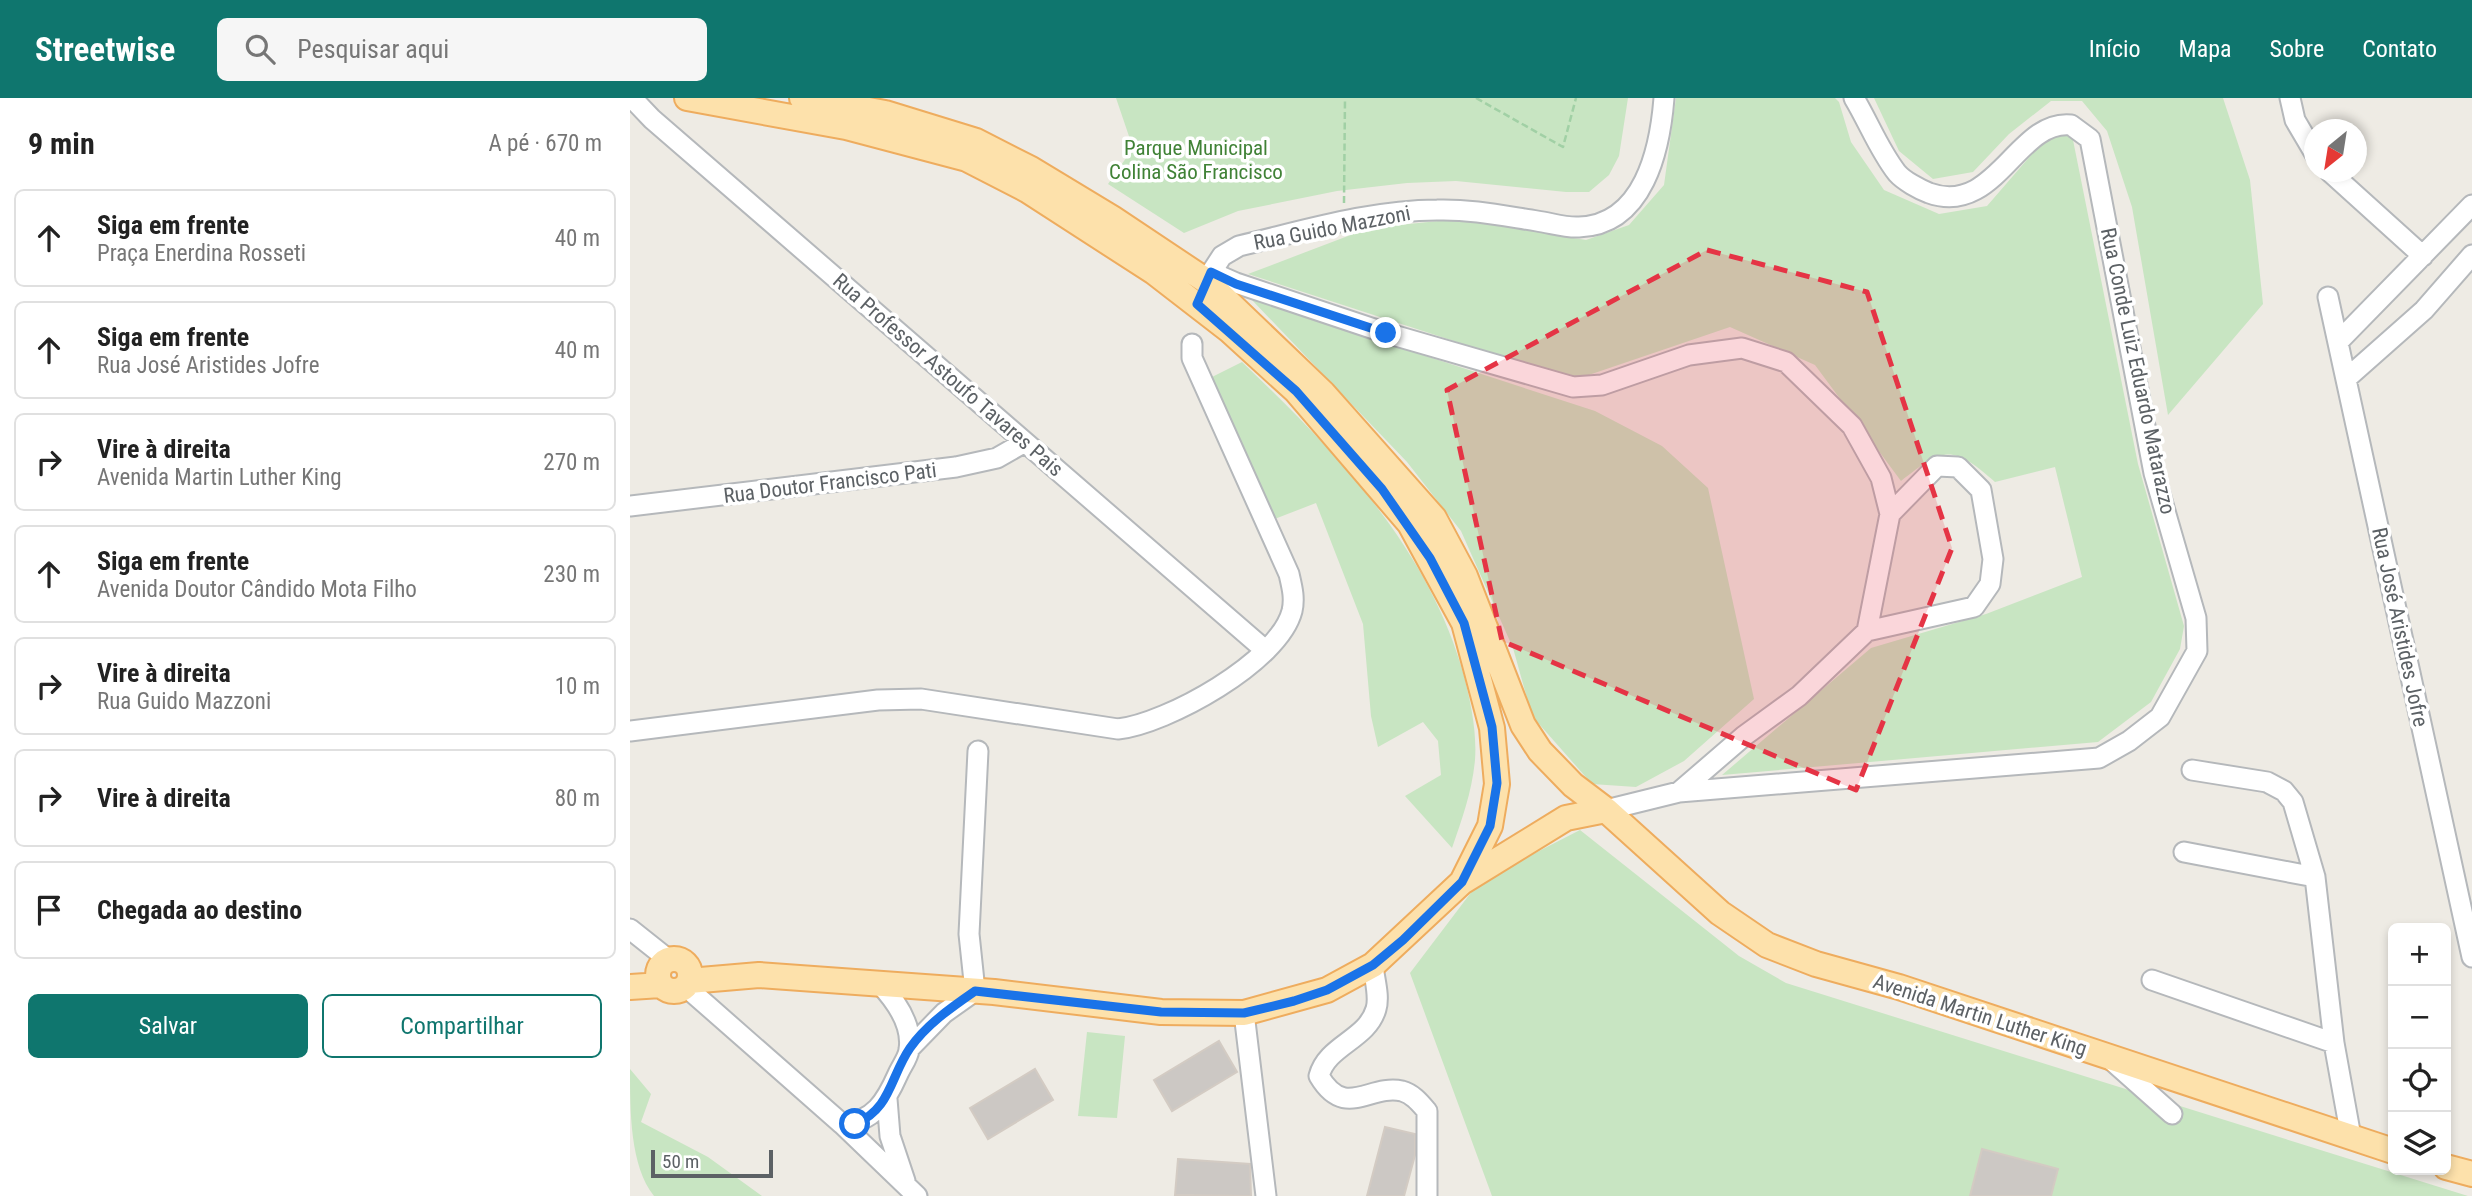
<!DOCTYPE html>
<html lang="pt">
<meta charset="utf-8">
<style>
:root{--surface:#fff;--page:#f6f6f6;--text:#222;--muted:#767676;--line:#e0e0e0;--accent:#0f766e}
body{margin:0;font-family:"Roboto Condensed",sans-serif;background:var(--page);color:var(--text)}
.controls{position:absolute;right:21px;bottom:21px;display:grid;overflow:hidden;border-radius:10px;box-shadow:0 4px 10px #0003}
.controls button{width:63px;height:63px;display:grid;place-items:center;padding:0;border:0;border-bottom:2px solid var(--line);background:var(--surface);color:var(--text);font:35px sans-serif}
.compass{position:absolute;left:1674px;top:21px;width:63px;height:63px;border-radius:50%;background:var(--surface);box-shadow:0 4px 10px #0003;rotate:210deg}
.scale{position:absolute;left:21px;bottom:18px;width:122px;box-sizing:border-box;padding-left:7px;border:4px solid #5c6165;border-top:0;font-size:19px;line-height:24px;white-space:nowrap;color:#5c6165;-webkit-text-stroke:5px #fff;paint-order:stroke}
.stop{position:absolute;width:21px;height:21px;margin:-16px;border:5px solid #1a73e8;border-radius:50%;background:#fff}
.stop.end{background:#1a73e8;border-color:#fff;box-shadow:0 2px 7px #0008}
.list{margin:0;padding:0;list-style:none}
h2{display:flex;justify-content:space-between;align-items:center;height:91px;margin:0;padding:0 28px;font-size:30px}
h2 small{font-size:23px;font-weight:400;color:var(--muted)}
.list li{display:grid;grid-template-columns:46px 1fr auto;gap:21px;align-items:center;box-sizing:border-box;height:98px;margin:0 14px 14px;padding:0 14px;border:2px solid var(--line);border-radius:10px}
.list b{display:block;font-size:26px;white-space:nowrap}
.list p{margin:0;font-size:23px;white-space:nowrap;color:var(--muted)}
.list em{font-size:23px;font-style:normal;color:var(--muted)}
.actions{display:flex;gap:14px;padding:21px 28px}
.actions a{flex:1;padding:16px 0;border:2px solid var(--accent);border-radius:10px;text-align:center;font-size:24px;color:var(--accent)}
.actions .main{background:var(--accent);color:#fff}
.icon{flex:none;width:38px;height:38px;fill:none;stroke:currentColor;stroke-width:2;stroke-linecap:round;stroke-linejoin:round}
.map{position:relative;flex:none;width:1842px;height:1098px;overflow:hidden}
header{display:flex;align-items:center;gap:42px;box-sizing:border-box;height:98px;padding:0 35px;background:var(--accent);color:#fff}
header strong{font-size:33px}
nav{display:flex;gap:38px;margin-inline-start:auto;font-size:24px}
.search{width:490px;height:63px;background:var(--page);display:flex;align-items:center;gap:18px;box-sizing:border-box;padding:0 24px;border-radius:10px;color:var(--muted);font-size:26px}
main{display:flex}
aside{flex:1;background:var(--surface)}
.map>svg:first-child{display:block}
</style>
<header>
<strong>Streetwise</strong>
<div class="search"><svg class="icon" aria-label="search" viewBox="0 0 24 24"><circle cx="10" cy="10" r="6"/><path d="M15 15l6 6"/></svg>Pesquisar aqui</div>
<nav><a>Início</a><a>Mapa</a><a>Sobre</a><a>Contato</a></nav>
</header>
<main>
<aside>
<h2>9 min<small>A pé · 670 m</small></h2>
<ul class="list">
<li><svg class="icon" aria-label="ahead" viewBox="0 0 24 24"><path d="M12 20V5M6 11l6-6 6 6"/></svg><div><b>Siga em frente</b><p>Praça Enerdina Rosseti</p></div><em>40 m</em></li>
<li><svg class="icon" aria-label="ahead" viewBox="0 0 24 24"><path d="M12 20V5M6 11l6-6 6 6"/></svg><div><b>Siga em frente</b><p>Rua José Aristides Jofre</p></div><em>40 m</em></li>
<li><svg class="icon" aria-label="right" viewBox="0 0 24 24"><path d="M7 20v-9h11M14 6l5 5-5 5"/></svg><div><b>Vire à direita</b><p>Avenida Martin Luther King</p></div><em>270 m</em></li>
<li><svg class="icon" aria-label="ahead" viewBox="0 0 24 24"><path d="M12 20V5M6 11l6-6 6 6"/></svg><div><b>Siga em frente</b><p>Avenida Doutor Cândido Mota Filho</p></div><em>230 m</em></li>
<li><svg class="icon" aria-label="right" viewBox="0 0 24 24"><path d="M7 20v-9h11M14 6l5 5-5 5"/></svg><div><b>Vire à direita</b><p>Rua Guido Mazzoni</p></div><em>10 m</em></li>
<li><svg class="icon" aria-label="right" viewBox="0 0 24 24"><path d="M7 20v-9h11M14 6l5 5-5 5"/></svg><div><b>Vire à direita</b></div><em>80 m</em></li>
<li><svg class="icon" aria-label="arrive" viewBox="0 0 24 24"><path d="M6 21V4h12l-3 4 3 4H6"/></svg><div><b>Chegada ao destino</b></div></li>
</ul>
<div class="actions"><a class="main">Salvar</a><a>Compartilhar</a></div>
</aside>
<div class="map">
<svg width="1842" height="1098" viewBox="0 0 1842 1098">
<rect width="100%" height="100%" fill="#eeebe4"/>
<path fill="#c8e5c2" d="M486,0H998L989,58L979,77L959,94H936L826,83L777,85L707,93L608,113L554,135L478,86L503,50Z
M1046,0H1205L1209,4L1221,44L1254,92L1309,116L1357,108L1402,56L1424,37H1442L1508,366L1554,528L1550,551L1521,604L1468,644L1092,677L1241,550L1356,516L1452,479L1425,369L1365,384C1322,346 1314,349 1271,383L1185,267L1100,229L944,282L618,176L739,130L828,121L956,142L999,127L1034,87Z
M1244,0H1593L1620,82L1633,206L1538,317L1502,109L1477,33L1452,3H1421L1379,36L1343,74L1303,81L1269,53Z
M621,201L965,313L1032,348L1078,390L1124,601L1054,663L1006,689L962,686L902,618L883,550L831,433L777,364Z
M612,264C705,353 799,450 834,578C841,605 847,635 845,662C842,694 832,721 822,750L775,698L811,677L808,643L793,624L748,649L741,618L733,526L686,405L642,422L582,279Z
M950,732L1109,858L1156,885L1838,1098H862L780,875L849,784Z
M457,934L495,938L487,1020L448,1018Z
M0,971L21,996L11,1024L78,1059L132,1098H24C0,1068 0,1013 0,971Z"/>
<path fill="#ccc8c4" stroke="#d3cbc3" stroke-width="2" d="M589,943L607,974L542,1013L524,982Z
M405,971L423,1002L358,1041L340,1010Z
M755,1029L785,1036V1057L774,1098H737Z
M1352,1051L1428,1071L1421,1098H1340Z
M548,1061L620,1066L621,1098L545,1097Z"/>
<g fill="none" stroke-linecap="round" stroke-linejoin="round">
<g stroke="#b5b8bb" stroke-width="23">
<path id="minor" d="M2,0L22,21L635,552
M1660,0L1665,22L1685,56
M1700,74L1793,158
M581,174L606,185L756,235L943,289L972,287L1059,257L1112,250L1156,264L1222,328L1251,380L1260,416L1237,533L1169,598L1114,638L1049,694
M575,184L592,158L609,148C673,133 741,112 807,112C841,111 874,118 907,123C921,125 936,130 949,129C1014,127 1030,51 1034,0
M1698,199L1842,859
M1708,244L1842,107
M1716,281L1794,212L1842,157
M0,408L326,369L367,360L395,344
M1237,533L1344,509L1360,486L1363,461L1351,392L1328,369L1307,368L1260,416
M0,633L248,602L291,601L488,631C536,626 649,564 662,513C665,500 662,489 659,476L562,260V246
M1562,672L1637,684L1654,693L1663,704L1685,779L1704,945L1721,1039
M976,712L1049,694L1469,660L1499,643L1530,619L1567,553L1566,520L1524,375L1460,41L1441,27C1387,21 1366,119 1299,95C1289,91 1274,83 1267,75C1249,52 1239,25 1224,0
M1554,754L1685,779
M0,831L39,862
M743,867C744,880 750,898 746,911C737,942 697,947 689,978C715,1022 739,986 772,993C783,996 790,1005 797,1013V1098
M1522,882L1704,945
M55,888L212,1026L287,1098
M614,915L636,1098
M279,951L314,915L345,893L339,836L348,653
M1480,961L1542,1016
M257,1001L260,1038L275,1083
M212,1026C244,1024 256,1003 268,976C271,969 278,960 279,952C283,927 265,902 249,885"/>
</g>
<g stroke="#eeac5e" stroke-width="28">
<path id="major" d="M57,0L216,29L337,61L397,92L524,174L599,232L666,293L780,426L834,525L862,630L867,686L860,728L832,784
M172,0L255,15L346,43L401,71L482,120L575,182L693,295L804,420L835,478L893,627L910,653L943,687L976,712L1090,815L1137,847L1186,866L1269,889L1763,1053
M28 877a16 16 0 1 1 32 0a16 16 0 1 1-32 0Z
M59,883L129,877L364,894L531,914L614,915L697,892L743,867L832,784L936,720L976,712
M0,889L31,887
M1816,1069L1842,1076"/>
</g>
<path stroke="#a1d0a5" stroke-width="2.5" stroke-dasharray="7 3.5" stroke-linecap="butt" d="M846,0L933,49L946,0
M714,105L715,0"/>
<use href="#minor" stroke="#fff" stroke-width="19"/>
<use href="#major" stroke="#fde1ab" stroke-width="24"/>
</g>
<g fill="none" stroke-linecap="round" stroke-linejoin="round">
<path stroke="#1a73e8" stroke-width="9" d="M225,1026C261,1011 260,979 280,950C297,926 322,909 345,893L531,914L614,915L664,903L697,892L743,867L773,842L832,784L860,728L867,685L862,629L834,525L800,460L752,391L666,293L567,206L581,174L606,186L756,235"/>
</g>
<path fill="#e53445" fill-opacity="0.2" stroke="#e53445" stroke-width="5" stroke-dasharray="14 9" stroke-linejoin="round" d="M1077,152L1237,194L1322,450L1226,692L872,543L817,292Z"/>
<g text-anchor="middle" stroke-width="7" stroke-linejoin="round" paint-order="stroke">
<g font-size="21" fill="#408236" stroke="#fff">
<text x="566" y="57">Parque Municipal<tspan x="566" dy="24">Colina São Francisco</tspan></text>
</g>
<g font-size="21" fill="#5c6165" stroke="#fff">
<text transform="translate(702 130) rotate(-11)" y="7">Rua Guido Mazzoni</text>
<text transform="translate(1508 273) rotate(78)" y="7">Rua Conde Luiz Eduardo Matarazzo</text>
<text transform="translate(318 277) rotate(41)" y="7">Rua Professor Astoufo Tavares Pais</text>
<text transform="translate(200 385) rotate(-7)" y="7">Rua Doutor Francisco Pati</text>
<text transform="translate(1770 529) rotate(78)" y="7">Rua José Aristides Jofre</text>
<text transform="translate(1350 917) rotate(18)" y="7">Avenida Martin Luther King</text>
</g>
</g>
</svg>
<div class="controls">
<button>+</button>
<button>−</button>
<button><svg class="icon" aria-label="locate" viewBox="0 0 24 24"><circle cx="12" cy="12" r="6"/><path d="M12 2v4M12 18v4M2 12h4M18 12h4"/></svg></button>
<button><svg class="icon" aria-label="layers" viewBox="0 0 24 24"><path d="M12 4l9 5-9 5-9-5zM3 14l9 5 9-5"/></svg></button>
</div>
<svg class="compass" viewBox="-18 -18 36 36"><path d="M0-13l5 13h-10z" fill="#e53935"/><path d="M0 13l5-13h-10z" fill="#767676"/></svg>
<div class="scale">50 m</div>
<div class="stop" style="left:225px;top:1026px"></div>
<div class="stop end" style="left:756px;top:235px"></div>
</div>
</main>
